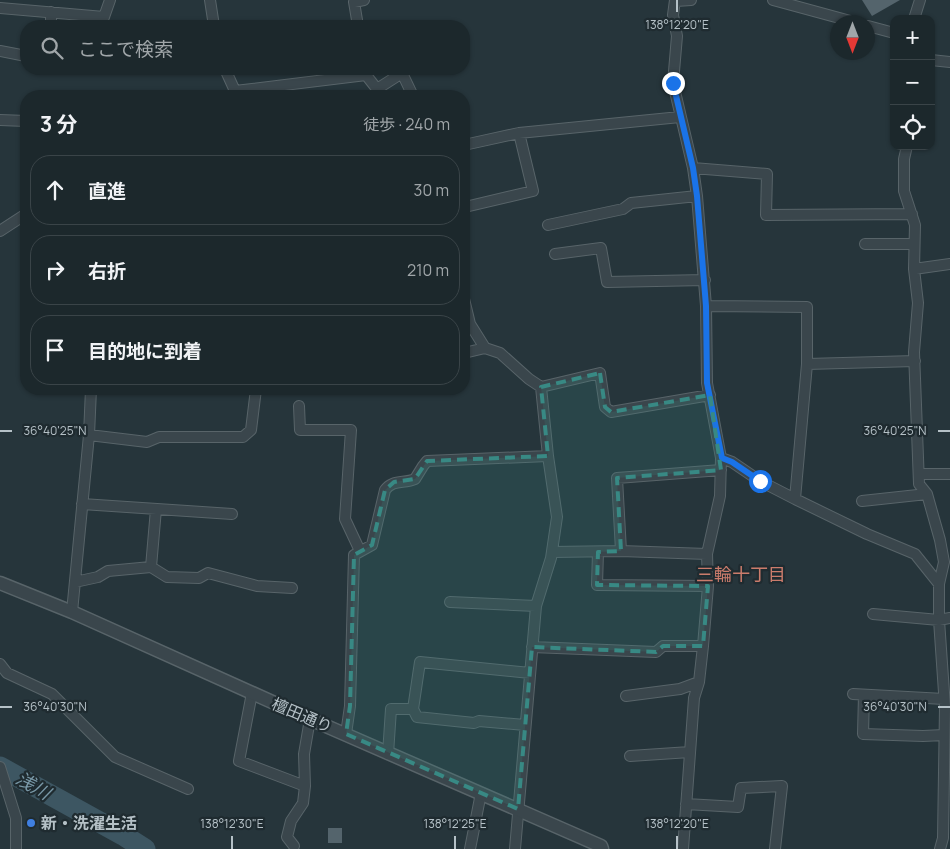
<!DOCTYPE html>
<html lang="ja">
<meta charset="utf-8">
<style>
:root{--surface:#1c282c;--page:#253034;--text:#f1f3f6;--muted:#a0a6a9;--line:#3a4448}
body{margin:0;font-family:Manrope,"Noto Sans JP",sans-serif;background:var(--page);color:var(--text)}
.controls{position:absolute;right:15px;top:15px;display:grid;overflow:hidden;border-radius:10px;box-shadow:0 1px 4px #0004}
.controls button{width:45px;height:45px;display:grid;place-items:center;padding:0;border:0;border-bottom:1px solid var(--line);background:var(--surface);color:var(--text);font:25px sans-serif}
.compass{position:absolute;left:830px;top:15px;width:45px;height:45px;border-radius:50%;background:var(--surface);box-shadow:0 1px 4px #0004;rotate:180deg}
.stop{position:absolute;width:15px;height:15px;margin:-11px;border:4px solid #1a73e8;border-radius:50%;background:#fff}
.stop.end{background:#1a73e8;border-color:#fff;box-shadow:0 1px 5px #0008}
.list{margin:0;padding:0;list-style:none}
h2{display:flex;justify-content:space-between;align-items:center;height:65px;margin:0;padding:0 20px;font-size:21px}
h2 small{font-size:16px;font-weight:400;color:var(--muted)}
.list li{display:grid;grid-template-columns:32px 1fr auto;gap:15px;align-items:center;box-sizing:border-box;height:70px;margin:0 10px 10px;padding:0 10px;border:1px solid var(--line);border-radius:20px}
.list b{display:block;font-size:19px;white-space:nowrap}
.list em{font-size:16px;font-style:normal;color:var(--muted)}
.icon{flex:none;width:28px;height:28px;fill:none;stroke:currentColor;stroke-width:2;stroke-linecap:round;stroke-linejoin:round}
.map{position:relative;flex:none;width:950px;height:849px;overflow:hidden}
.search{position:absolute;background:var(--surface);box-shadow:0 1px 4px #0004;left:20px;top:20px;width:450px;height:55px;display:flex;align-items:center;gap:12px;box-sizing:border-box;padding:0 18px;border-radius:20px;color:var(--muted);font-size:19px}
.panel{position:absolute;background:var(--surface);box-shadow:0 1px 4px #0004;left:20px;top:90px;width:450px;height:305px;border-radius:20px}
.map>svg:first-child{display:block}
</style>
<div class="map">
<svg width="950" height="849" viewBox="0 0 950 849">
<rect width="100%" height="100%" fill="#26353b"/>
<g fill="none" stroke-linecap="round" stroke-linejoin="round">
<path stroke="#3d5662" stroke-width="21" d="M0,767L123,835L145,849"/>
</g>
<path fill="#54646c" d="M862,0H900L872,16Z
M328,828H342V843H328Z"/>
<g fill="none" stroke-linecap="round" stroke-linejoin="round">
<g stroke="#586469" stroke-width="12">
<path id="minor" d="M210,0L214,26
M675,0L673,15L677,36L673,83L693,168L697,196L706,306L707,383L721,458L720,496L707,554L708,586L703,646L699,682L694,698L683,849
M773,0L854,22
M676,1L691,0
M0,8L104,17L110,0
M914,19L920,0
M51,26V12
M358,26L354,2L364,0
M868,26L894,33
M0,51L26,56
M931,60L950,62
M225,69L235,91L236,96
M235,91L366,75L377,89L402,73L413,96
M0,120L26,121
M464,145L519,133L680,117
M907,146L904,159V191L915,225L914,269L918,303L914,352L919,484L927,494L940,540L944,562L939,584V620L945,707L943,838L940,849
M693,168L767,174L766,215L912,214
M464,205L465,207L533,191L519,133
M548,225L623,209L631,203L697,196
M0,231L26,214
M865,244H914
M555,254L601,248L607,282L705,280
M914,269L950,264
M464,299L470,324L485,348L500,353L529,379L541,387L548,456L557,517L551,558L536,606L515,849
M706,306L807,307V364L795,499
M464,353L485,348
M807,364L915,361
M541,387L600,373L605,407L611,412L710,395
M299,406L300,430H351L345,519L360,551
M89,435L147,442L159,437H243L251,430L256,389
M721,458L732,462L760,481L795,499L867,534L915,554L939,584
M919,474H950
M862,501L927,494
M82,504L232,514
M156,509L151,567L167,577L199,578L208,573L257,586L292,588
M621,551L617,478L721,470
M552,552L621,551L707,554
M598,552L597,585L708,586
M75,582L98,577L108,571L151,567
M450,602L536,606
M72,612L89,435L91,389
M873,614L939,620L950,618
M532,647L656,652L663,646H703
M0,664L7,673L52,694L115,757L188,789
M252,693L239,761L305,786L303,803L291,821L287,837L294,846
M853,694L944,699
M864,695L863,734L923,736L944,735
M626,696L680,689L699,682
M525,725L479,721L474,723L417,717L413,709L420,662L530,673
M346,734L350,706L354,555L372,545L385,490C393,479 404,484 415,479L423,466L427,461L548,456
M388,754L391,709H413
M630,756L690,752
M0,767L16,818V849
M305,786L304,754L310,719
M686,804L738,807L741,788L782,786L775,849
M470,849L481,793"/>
</g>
<g stroke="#586469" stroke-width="15">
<path id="tertiary" d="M0,583L72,612L310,719L601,846L602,849"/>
</g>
<use href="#minor" stroke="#3a464c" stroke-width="10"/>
<use href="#tertiary" stroke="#3a464c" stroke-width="12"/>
</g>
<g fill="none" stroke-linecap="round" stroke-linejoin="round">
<path stroke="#1a73e8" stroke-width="6" d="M673,83L693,168L697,196L706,306L707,383L722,458L732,462L760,481"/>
</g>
<path fill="#388984" fill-opacity="0.2" stroke="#388984" stroke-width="4" stroke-dasharray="10 6" stroke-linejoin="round" d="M600,373L605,407L611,412L710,395L721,470L617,478L621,551L598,552L597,585L708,586L703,646H663L656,652L532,647L518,809L346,734L350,706L354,555L372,545L385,490L394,482L415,479L427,461L548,456L541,387Z"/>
<path fill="none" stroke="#b5c1c7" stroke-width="2" d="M677,0V12M0,431H12M938,431H950M0,707H12M938,707H950M232,836V849M455,836V849M677,836V849"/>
<circle fill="#3f7fe0" stroke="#1f2b30" stroke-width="2" cx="31" cy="823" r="5"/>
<g text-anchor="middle" stroke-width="4.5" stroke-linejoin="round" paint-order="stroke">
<g font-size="16" fill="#b5c1c7" stroke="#1f2b30">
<text transform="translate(302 715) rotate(23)" y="6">檀田通り</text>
</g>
<g font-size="16" font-weight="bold" fill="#b5c1c7" stroke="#1f2b30" text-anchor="start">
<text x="41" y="829">新・洗濯生活</text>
</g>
<g font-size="18" fill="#cb7c6c" stroke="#1f2b30">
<text x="741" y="581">三輪十丁目</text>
</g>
<g font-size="18" font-style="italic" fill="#7998a7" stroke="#1f2b30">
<text transform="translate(33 786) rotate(30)" y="6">浅川</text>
</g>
</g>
<g font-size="12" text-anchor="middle" fill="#b5c1c7" stroke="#1f2b30" stroke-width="4.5" stroke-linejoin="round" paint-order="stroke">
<text x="677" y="29">138°12'20"E</text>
<text x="895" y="435">36°40'25"N</text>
<text x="55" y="435">36°40'25"N</text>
<text x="895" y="711">36°40'30"N</text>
<text x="55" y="711">36°40'30"N</text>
<text x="232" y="828">138°12'30"E</text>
<text x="455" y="828">138°12'25"E</text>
<text x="677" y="828">138°12'20"E</text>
</g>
</svg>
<div class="controls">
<button>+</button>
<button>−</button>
<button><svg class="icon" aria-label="locate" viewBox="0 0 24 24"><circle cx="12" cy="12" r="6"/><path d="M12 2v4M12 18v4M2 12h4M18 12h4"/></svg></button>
</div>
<svg class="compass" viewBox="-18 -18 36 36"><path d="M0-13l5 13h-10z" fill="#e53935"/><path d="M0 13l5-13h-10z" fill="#a0a6a9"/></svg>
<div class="stop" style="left:760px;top:481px"></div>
<div class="stop end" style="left:673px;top:83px"></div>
<div class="search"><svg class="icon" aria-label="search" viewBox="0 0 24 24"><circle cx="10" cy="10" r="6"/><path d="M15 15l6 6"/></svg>ここで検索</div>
<section class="panel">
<h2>3 分<small>徒歩 · 240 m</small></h2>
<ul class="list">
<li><svg class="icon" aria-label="ahead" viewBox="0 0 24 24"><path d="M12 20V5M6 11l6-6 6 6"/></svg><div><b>直進</b></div><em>30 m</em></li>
<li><svg class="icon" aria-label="right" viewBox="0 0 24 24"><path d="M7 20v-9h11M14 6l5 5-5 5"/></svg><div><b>右折</b></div><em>210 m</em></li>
<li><svg class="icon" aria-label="arrive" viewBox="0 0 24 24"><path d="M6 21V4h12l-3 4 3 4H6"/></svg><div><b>目的地に到着</b></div></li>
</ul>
</section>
</div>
